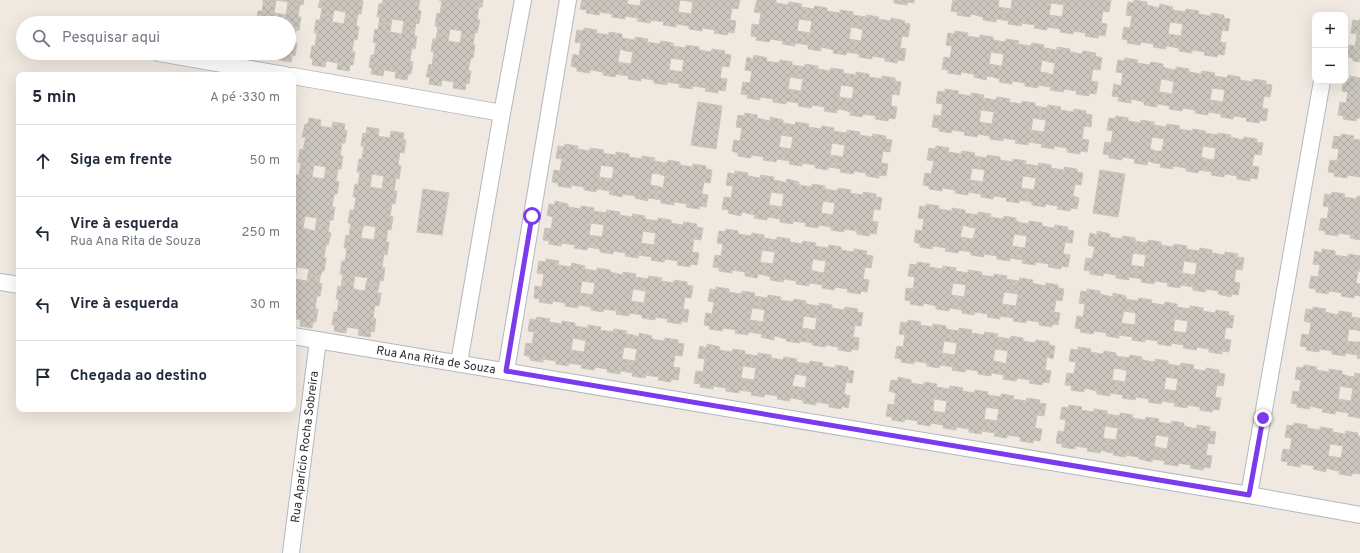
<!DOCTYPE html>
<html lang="pt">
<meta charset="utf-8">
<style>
:root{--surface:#fff;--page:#f2f2f3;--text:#1f2937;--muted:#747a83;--line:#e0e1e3}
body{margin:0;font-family:Overpass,sans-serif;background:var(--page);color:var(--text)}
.controls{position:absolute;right:12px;top:12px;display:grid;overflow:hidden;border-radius:8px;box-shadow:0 4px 16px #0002}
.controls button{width:36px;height:36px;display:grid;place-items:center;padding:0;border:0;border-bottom:1px solid var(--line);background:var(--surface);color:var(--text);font:20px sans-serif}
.stop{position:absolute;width:12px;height:12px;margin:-9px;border:3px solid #7c3aed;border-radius:50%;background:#fff}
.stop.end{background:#7c3aed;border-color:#fff;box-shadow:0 1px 4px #0008}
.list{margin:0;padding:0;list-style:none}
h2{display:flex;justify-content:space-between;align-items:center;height:52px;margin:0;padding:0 16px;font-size:17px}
h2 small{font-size:13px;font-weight:400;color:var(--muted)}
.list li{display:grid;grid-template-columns:26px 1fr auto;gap:12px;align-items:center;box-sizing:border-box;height:72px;padding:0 16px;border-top:1px solid var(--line)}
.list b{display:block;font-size:15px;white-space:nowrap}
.list p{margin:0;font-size:13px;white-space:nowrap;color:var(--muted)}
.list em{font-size:13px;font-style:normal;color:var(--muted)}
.icon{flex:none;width:22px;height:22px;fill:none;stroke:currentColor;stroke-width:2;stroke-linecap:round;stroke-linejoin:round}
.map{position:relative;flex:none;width:1360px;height:553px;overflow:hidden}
.search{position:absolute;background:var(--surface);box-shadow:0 4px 16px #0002;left:16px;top:16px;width:280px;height:44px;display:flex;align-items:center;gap:10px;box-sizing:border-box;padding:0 14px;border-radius:22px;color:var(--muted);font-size:15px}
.panel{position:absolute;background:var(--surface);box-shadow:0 4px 16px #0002;left:16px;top:72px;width:280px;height:340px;border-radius:8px}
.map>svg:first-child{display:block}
</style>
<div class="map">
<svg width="1360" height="553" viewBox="0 0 1360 553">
<defs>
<pattern id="building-cross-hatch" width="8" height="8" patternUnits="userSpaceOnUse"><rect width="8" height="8" fill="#cbc7bf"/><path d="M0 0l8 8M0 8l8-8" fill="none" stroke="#afaba4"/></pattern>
</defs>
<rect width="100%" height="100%" fill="#efe9e1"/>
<path fill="url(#building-cross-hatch)" stroke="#cbc5ba" d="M263,0H304L303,5L300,4L299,11L287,9L288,2L276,0L275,7L263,5Z
M320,0H360L363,1L361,14H358L357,20L345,18L346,12L334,10L333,16L321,14L322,8L318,7Z
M383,0H420L418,10L421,11L419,24L416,23L415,29L403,27L404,21L392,19L391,25L379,23L380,17H377L379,4H382Z
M439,0H483L482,7H479L477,20H480L477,33L475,32L474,39L461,37L462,31L450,29L449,35L437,33L438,27L435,26L437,13L440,14L442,1Z
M582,0H628L627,4L633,5L631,17L625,16V19L612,17V14L600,12L599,15L586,13L587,10L580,9Z
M641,0H687V1L680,0L678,12L685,13L683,25L676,24V27L663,25L664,22L651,20L650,23L637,21L638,18L631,17L633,5L640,6Z
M687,0H740L738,9L732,8L730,20L736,21L734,33L728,32L727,35L714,33L715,30L702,28V31L689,29V26L683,25L685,13L691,14L693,2L687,1Z
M757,0H776V3L788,5L789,2L802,4L801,7L808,8L806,20L799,19L797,31L804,32L802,44L795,43V46L782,44L783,41L770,39L769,42L756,40L757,37L751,36L752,24L759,25L761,13L754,12Z
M894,0H914V3L908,2L907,5L894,3Z
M953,0H999L998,7L1005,8L1003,20L996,19V22L983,20V17L971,14L970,17L957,15L958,12L951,11Z
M1012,0H1059L1058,4L1051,3L1049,15L1056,16L1054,28L1047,27V30L1034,28L1035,25L1022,23L1021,26L1008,24L1009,21L1003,20L1005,8L1011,9Z
M1059,0H1111L1109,12L1103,11L1101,23L1107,24L1105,36L1099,35L1098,38L1085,36L1086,33L1073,31V34L1060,32V29L1054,28L1056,16L1062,17L1064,5L1058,4Z
M1134,0L1147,2V5L1159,8L1160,4L1173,7L1172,10L1179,11L1177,23L1170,22L1168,34L1175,35L1173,47L1166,46V49L1153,47L1154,44L1141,42L1140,45L1127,43L1128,40L1122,39L1124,27L1130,28L1132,16L1126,15L1128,2L1134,3Z
M263,5L275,7L274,13L286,15L287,9L299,11L298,17H301L299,30H296L294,43H297L295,56L292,55L291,62L279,60L280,53H277H289V23H256L258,11H262Z
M815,6L827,8V11L840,13V10L853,12V15L859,16L857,28L851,27L849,39L855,40L853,53L847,52L846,55L833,53L834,50L821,47V51L808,49V45L802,44L804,32L810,33L812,21L806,20L808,8L814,9Z
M1186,9L1199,11L1198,14L1211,16V13L1224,15V18L1230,19L1228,31L1222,30L1220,42L1226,43L1224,55L1218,54L1217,57L1204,55L1205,52L1192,50V53L1179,51V48L1173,47L1175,35L1181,36L1183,24L1177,23L1179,11L1185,12Z
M321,14L333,16L332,22L344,24L345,18L357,20L356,26L359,27L357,40L354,39L352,52H355L353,65H350L349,71L337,69L338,63L326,61L325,67L312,65L313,59L310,58L312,46H315L317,33H314L316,20H320Z
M866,15L879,17L878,19L891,21V18L905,21L904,23L910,24L908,37L902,36L900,48L906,49L904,61L898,60L897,63L885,61V58L872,56V59L859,57V54L853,53L855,40L861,41L863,30L857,28L859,16L866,17Z
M1360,19V62L1353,61V58L1347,57L1349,45L1355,46L1357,34L1351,33L1353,20L1359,21Z
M379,23L391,25L390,32L402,34L403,27L415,29L414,36H417L415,49L412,48L410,61L413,62L411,74H408L407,80L395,78L396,72L384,70L383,76L371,74L372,68L369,67L371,55H374L376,43L373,42L375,29L378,30Z
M584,28L597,30L596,33L609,35V32L622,34V38L628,39L626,51L620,49L618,62L624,63L622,75L616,74L615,77L603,75V72L590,70V73L577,71V68L571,66L573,54L579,56L581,43L575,42L577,30L583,31Z
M955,31L968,33L967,36L980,38V35L993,37V40L999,41L997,53L991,52L989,64L995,65L993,77L987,76L986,80L974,77V74L961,72V75L948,73V70L942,69L944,57L950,58L952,46L946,45L948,33L954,34Z
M437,33L449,35L448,41L460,43L461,37L474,39L473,45H475L473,58H471L468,71H471L469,84L466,83L465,90L453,88L454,82L442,80L441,86L429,84L430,77H426L429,64L432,65L434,52L431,51L433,39H436Z
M635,37L648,39L647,42L660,44L661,41L673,43V46L679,47L677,59L671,58L669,70L675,71L673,83L667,82V85L654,83V80L641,78V81L628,79L629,76L622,75L624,63L631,64L633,52L626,51L628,39L635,40Z
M1006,39L1019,41L1018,44L1031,46L1032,43L1044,45V48L1051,49L1049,62L1042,60L1040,72L1047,73L1044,86L1038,85V88L1025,86V83L1012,81V84L999,82L1000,79L993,77L995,65L1002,66L1004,54L997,53L999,41L1006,42Z
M686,45L699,47V50L711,52L712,49L725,51L724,54L731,55L729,67L722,66L720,78L727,79L725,91L718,90V93L705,91L706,88L693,86L692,89L679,87L680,84L673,83L675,71L682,72L684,60L677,59L679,47L686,48Z
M1057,47L1070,49V52L1082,54L1083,51L1096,53L1095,56L1102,58L1100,70L1093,69L1091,81L1098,82L1096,94L1089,93V96L1076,94L1077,91L1064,89L1063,92L1050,90L1051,87L1044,86L1047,73L1053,75L1055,63L1049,62L1051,49L1057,50Z
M255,53H267L266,58L254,56Z
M754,55L767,58L766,61L779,63L780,60L792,62V65L799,66L796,78L790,77L788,89L794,90L792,102L786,101V104L773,102V99L760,97V100L747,98L748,95L741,94L743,82L750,83L752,71L745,70L747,57L753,59Z
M1125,58L1138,60L1137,63L1150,65L1151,62L1163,64V67L1169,69L1168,80L1161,79L1159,92L1166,93L1164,105L1157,104V107L1144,105V102L1131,99V103L1118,101L1119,97L1112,96L1114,84L1121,86L1123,73L1116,72L1118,60L1124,61Z
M805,64L818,66V69L830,71L831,68L844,70L843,73L850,74L848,86L841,85L839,97L846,98L844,110L837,109V113L824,111L825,107L812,105L811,108L798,106L799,103L792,102L794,90L801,91L803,79L796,78L799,66L805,67Z
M1176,67L1189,69V72L1201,74L1202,71L1215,73L1214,76L1221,77L1219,89L1212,88L1210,100L1217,101L1215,113L1208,112V115L1195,113V110L1183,108L1182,111L1169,109L1170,106L1164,105L1166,93L1172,94L1174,82L1168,80L1169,69L1176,70Z
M856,72L869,74V77L882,79V76L895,78V81L901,82L899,95L892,94L891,106L897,107L895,119L889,118L888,121L875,119L876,116L863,114L862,117L850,115V112L844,110L846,98L852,99L854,87L848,86L850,74L856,75Z
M1228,75L1240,77V80L1253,82V79L1266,81V84L1272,85L1270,97L1264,96L1262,108L1268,109L1266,121L1260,120L1259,123L1246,121L1247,118L1234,116L1233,119L1221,117V114L1215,113L1217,101L1223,102L1225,90L1219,89L1221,77L1227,78Z
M1350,76L1360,78V118H1357L1356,121L1343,119L1344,116L1338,115L1340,102L1346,103L1348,92L1342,91L1343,81H1345V79H1350Z
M945,89L958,91V94L971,96V93L984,95L983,98L990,99L988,111L981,110L979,122L986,123L984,135L978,134L977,137L964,135L965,132L952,130L951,133L939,131V128L932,127L934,115L941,116L943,104L936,103L938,91L945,92Z
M997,97L1010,99L1009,102L1022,104V101L1035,103V106L1041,107L1039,119L1033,118L1031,130L1037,131L1035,143L1029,142L1028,145L1015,143L1016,140L1003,138V141L990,139V136L984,135L986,123L992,124L994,112L988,111L990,99L996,100Z
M698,102L722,106L716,149L691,145Z
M1048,105L1061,107L1060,110L1073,112L1074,109L1086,111V114L1092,115L1091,127L1084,126L1082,139L1089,140L1087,152L1080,151V154L1067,152V148L1054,146V149L1041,147L1042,144L1035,143L1037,131L1044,132L1046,120L1039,119L1041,107L1047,108Z
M745,113L757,115V118L770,121V117L783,120V123L789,124L787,136L781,135L779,147L785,148L783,160L777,159L776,162L763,160L764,157L751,155V158L738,156V153L732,151L734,140L740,141L742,128L736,127L738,115L744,116Z
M1116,116L1128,118V121L1141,123V120L1154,122V125L1160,126L1158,138L1152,137L1150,149L1156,151L1154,163L1148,161L1147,165L1134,163L1135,159L1122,157V160L1109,158V155L1103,154L1105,142L1111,143L1113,131L1107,130L1109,118L1115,119Z
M309,118L321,120L320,126L332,128L333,122L345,124L344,130L347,131L345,143H342L340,156H343L341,169H338L337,175L325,173L326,167L314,165L313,171L300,169L301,163L298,162L300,149L303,150L306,137H302L305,124H308Z
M796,122L809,124L808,127L821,129L822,126L834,128V131L840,132L838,144L832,143L830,155L837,156L835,168L828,167V170L815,168V165L802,163V166L789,164L790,161L783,160L785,148L791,149L793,137L787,136L789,124L795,125Z
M1167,124L1180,126L1179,129L1192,131L1193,129L1205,131V133L1211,134L1209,147L1203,146L1201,157L1208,159L1206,171L1199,170L1198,173L1186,171V168L1173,166V169L1160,167L1161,164L1154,163L1156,151H1162L1164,139L1158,138L1160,126L1166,127Z
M367,127L379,129L378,136L390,138L391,131L404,133L403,140H406L404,153L400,152L398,165L401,166L399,179L396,178L395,184L383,182L384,176L372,174L371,180L359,178L360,172H357L359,159H362L364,146H361L363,133L366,134Z
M847,130L860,132L859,135L872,137L873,134L886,136L885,139L892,140L890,152L883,151L881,163L888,164L886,176L879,175V178L866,176V173L854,171L853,174L840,172L841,169L835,168L837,156L843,157L845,145L838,144L840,132L847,133Z
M1218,133L1231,135L1230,137L1243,140L1244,137L1257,139L1256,142L1263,143L1261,155L1254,154L1252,166L1259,167L1257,179L1250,178V181L1237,179V176L1225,174L1224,177L1211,175L1212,172L1206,171L1208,159L1214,160L1216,148L1209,147L1211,134L1218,135Z
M1341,134L1354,136L1353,139L1360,140V177L1347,175V178L1334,176L1335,173L1328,172L1330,160L1337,161L1339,149L1332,148L1334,136L1341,137Z
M565,144L578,146L577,149L590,151V148L604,150L603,153L609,154L607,166L601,165L599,177L605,178L603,190L597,189L596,192L584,190V187L571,185V188L558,186V183L552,182L554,170L560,171L562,159L556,158L558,146L564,147Z
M936,146L949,148L948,152L961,154L962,151L975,153L974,156L980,157L978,169L972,168L970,180L976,181L974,193L968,192V195L955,193V190L942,188V191L929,189V186L923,185L925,173L931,174L934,161L927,160L929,148L935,149Z
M616,152L629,154V157L642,159V156L655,158L654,161L661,162L659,174L652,173L650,185L657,186L655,199L648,198V201L635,198L636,196L622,194V197L609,194L610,191L603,190L605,178L612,179L614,167L607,166L609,154L616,155Z
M987,155L1000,157V160L1013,162V159L1026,161L1025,164L1032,165L1030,177L1023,176L1021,188L1028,189L1026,201L1019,200V203L1006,201L1007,198L994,196L993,199L981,197V194L974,193L976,181L983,182L985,170L978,169L980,157L987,158Z
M668,160L680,162V165L693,167V164L706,166V169L712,170L710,183L704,182L702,194L708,195L706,207L700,206L699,209L686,207L687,204L674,202V205L661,203V200L655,199L657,186L663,188L665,176L659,174L661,162L667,163Z
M1039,163L1051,165V168L1064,170V167L1077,169V172L1083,173L1081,185L1075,184L1073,196L1079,198L1077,209L1071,208L1070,211L1057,209L1058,206L1045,204V207L1032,205V202L1026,201L1028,189L1034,190L1036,178L1030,177L1032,165L1038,166Z
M300,169L313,171L312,177L324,179L325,173L337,175L336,181L339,182L337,194H334L332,207H335L333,220H330L329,226L316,224L317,218L305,216L304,222L293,220V201H295L297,188H294L296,175H299Z
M1100,170L1125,174L1118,217L1093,213Z
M735,171L748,173V176L760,178L761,175L774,177L773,180L780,181L778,193L771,192L769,205L776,206L774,218L767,217V220L754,218L755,215L742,212L741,216L728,213L729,210L722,209L724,197L731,198L733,186L726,185L728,173L735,174Z
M359,178L371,180L370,187L382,189L383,182L395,184L394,191H397L395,204L392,203L390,216L393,217L391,230L388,229L387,235L375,233L376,227L364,225L362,231L350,229L351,223H348L350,210H354L356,197H353L355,184L358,185Z
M787,179L799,182V185L812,187V184L825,186V189L831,190L829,202L823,201L821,213L827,214L825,226L819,225L818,228L805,226L806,223L793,221V224L780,222V219L774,218L776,206L782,207L784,194L778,193L780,181L786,183Z
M838,188L851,190L850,193L863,195V192L876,194V197L882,198L880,210L874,209L872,221L878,222L876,234L870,233L869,236L857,234V231L844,229V232L831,230V227L825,226L827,214L833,215L835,203L829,202L831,190L837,191Z
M423,189L449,193L442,235L417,232Z
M1332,192L1345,194L1344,197L1357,199V196H1360V240L1350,238L1351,235L1338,233V236L1325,234V231L1319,230L1321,218L1327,219L1329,207L1323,206L1325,194L1331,195Z
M555,201L568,204V207L581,209V206L594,208L593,211L600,212L598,224L591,223L589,235L596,236L594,248L588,247L587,250L574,248L575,245L562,243L561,246L549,244V241L543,240L545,228L551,229L553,217L547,215L549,204L555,205Z
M926,204L939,206V209L952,211V208L965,210V213L971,214L969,227L963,225L960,237L967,238L965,251L959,250L958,253L945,251L946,248L933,246L932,249L920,247V244L914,242L916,230L922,231L924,219L918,218L920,206L926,207Z
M607,210L620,212L619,215L632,217L633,214L645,216V219L651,220L649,232L643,231L641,243L647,244L645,256L639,255L638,258L625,256L626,253L613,251V254L600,252V249L594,248L596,236L602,237L604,225L598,224L600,212L606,213Z
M978,212L991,214L990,217L1003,219L1004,216L1016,218V221L1022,223L1020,235L1014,234L1012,246L1018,247L1016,259L1010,258V261L997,259V256L984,254V257L971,255V252L965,251L967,238L973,239L976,228L969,227L971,214L978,215Z
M658,218L671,220V223L683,225L684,222L697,224L696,227L703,228L701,240L694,239L692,252L699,253L697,265L690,264V267L677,265L678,261L665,259L664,262L651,260L652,257L645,256L647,244L654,245L656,233L649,232L651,220L658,221Z
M293,220L304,222L303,228L315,231L316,224L329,226L328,232L331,233L328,245H326L324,258H326L324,271H322L320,277L308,275L309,269L297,267L296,273H293Z
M1029,221L1042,223V226L1054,228L1055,225L1068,227L1067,230L1074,231L1072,243L1065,242L1063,254L1070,255L1068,267L1061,266V269L1048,267L1049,264L1036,262L1035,265L1022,263L1023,260L1016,259L1018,247L1025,248L1027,236L1020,235L1022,223L1029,224Z
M350,229L362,231L361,238L374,240L375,233L387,235L386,242H389L387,255L384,254L382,267L385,268L383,281L380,280L379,286L366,284L368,278L355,276L354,282L342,280L343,274H340L342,261H345L347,248H344L346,235L349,236Z
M726,229L738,231V234L751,236L752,233L764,235V238L770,239L768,251L762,250L760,262L766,263L764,275L758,274L757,278L745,276V272L732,270V273L719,271V268L713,267L715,255L721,256L723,244L717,243L719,231L725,232Z
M1097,231L1110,234L1109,237L1122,239L1123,236L1135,238V241L1141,242L1139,254L1133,253L1131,265L1137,266L1135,278L1129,277V280L1116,278V275L1103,273V276L1090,274V271L1084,270L1086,258L1092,259L1095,247L1088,245L1090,233L1097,235Z
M777,237L790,239V242L802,244L803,241L816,243L815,246L821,247L819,260L813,259L811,270L818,272L816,284L809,283V286L796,284L797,281L784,279L783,282L770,280L771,277L764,275L766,263L773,264L775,252L768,251L770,239L777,240Z
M1148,240L1161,242V245L1173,247L1174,244L1187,246L1186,249L1193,250L1190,262L1184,261L1182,273L1189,274L1187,286L1180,285V288L1167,286L1168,283L1155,281L1154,284L1141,282L1142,279L1135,278L1137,266L1144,267L1146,255L1139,254L1141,242L1148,243Z
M829,245L841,247V250L854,252V249L867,251L866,255L873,256L871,268L865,267L863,279L869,280L867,292L861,291L860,294L847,292L848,289L835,287L834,290L822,288V285L816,284L818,272L824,273L826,261L819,260L821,247L828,248Z
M1200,248L1212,250V253L1225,255V252L1238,254L1237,257L1244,258L1242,270L1236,269L1234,282L1240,283L1238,295L1232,294L1231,297L1218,294L1219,291L1206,289L1205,292L1193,290V287L1187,286L1189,274L1195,275L1197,263L1190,262L1193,250L1199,251Z
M1322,249L1335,251V255L1348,257V254L1360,256V271H1358L1356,283L1360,284V296L1354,295V298L1341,296L1342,293L1329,291L1328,294L1316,292V289L1309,288L1311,276L1318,277L1320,265L1313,264L1315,251L1322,253Z
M546,259L559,261L558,265L571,267L572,263L585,266L584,269L591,270L589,282L582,281L580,293L587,294L585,306L578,305V308L565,306V303L553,301L552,304L539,302L540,299L534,298L535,286L542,287L544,274L537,273L539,261L546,262Z
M917,262L930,264L929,267L942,269L943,266L956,268L955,271L962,272L960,284L953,283L951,295L958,296L956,309L949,308V311L936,309V306L924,303L923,306L910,304L911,301L905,300L906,288L913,289L915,277L908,276L910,264L917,265Z
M597,268L610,270V272L623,275V272L636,274L635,277L642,278L640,290L633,289L631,301L638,302L636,314L629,313V316L616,314L617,311L604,309L603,312L591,310V307L585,306L587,294L593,295L595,283L589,282L591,270L597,271Z
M968,270L982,272L981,275L994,277V274L1007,276L1006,279L1013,280L1011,293L1004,292L1002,304L1009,305L1007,317L1000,316V319L987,317L988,314L975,312L974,315L962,313V310L956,309L958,296L964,297L966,285L960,284L962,272L968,273Z
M293,273H296L295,279L307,281L308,275L320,277L319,283L322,284L320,296H317L315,309H318L316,322H313L312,328L300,326L301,320L293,318Z
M649,276L662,278L661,281L674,283V280L687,282V285L693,286L691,298L685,297L683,309L689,310L687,322L681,321V324L667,322L668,319L655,317V320L642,318V315L636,314L638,302L644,303L646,291L640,290L642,278L648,279Z
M1020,278L1033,280L1032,283L1045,286L1046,283L1058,285V288L1064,289L1062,301L1056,300L1054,312L1060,313L1058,325L1052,324V327L1039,325V322L1026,320V323L1013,321L1014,318L1007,317L1009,305L1016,306L1018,294L1011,293L1013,280L1019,281Z
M342,280L354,282L353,289L365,291L366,284L379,286L377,293H381L379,306L375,305L373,318L376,319L374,332L371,331L370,337L358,335L359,329L347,327L346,333L334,331L335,325H332L334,312H337L339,299H336L338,286L341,287Z
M716,287L729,289V292L741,294L742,291L755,293L754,296L761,297L759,309L752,308L750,320L757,321L755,333L748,332V335L735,333L736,330L723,328L722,331L709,329L710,326L704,325L706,313L712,314L714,302L708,301L710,289L716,290Z
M1087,289L1100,291V294L1113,297V293L1126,296V299L1132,300L1130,312L1124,311L1121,323L1128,324L1126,336L1119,335V338L1106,336L1107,333L1094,331L1093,334L1080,332L1081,329L1075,328L1077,316L1083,317L1085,304L1079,303L1081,291L1087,292Z
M768,295L781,297L780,300L793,302L794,299L806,301V304L812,305L810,317L804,316L802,328L808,329L806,342L800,341V343L786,341L787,339L774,336V340L761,337L762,334L755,333L757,321L763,322L765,310L759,309L761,297L767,298Z
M1139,298L1152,300L1151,303L1164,305L1165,302L1177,304V307L1183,308L1181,320L1175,319L1173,331L1179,332L1177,344L1171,343V346L1158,344V341L1145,339V342L1132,340L1133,337L1126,336L1128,324L1135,325L1136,313L1130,312L1132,300L1138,301Z
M819,303L832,305V308L844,310L845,307L858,309L857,312L863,313L861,326L855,325L853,337L859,338L858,350L851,349V352L838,350V347L826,345L825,347L812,345L813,343L806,342L808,329L815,330L817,318L810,317L812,305L819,306Z
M1190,306L1203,308V311L1215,313L1216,310L1229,312L1228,315L1234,316L1232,328L1226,327L1224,339L1231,340L1229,352L1222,351V354L1209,352V349L1197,347L1196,350L1183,348L1184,345L1177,344L1179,332L1186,333L1188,321L1181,320L1183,308L1190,309Z
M1313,307L1326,309L1325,312L1338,315L1339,311L1352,313L1351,317L1358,318L1356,330L1349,329L1347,341L1354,342L1351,354L1345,353V356L1332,354V351L1319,349V352L1306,350L1307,347L1300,346L1302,334L1309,335L1311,323L1304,321L1306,309L1313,310Z
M537,317L550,319L549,322L562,324V321L575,323V326L581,327L579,339L573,338L571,350L577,351L575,364L569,363L568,366L556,364V361L543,359V362L530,360V357L524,355L526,343L532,344L534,332L528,331L530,319L536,320Z
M1358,318H1360V331L1356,330Z
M908,320L921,322L920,325L933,327V324L946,326V329L952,330L950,342L944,341L942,353L948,354L946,366L940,365L939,368L927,366V363L914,361V364L901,362V359L895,358L897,346L903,347L905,335L899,334L901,322L907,323Z
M588,325L601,327L600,330L613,332L614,329L627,331L626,334L633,335L631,348L624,347L622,359L629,360L627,372L620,371V374L607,372V369L595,367L594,370L581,368L582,365L575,364L577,351L584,352L586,341L579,339L581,327L588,328Z
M959,328L972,330L971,333L984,335L985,332L998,334L997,337L1004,338L1002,350L995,349L993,361L1000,362L998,374L991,373V376L978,374V371L966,369L965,372L952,370L953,367L946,366L948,354L955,355L957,343L950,342L952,330L959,331Z
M639,333L652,336V339L664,341L665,338L678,340V343L684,344L682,356L675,355L673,367L680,368L678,380L671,379V382L658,380L659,377L646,375L645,378L632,376L633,373L627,372L629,360L635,361L637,349L631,348L633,335L639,337Z
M1011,336L1023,338V341L1035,343L1036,340L1049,342V345L1055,346L1053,359L1047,357L1045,370L1051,371L1049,383L1043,382L1042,385L1029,383L1030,380L1017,378L1016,381L1003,379L1004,375L998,374L1000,362L1006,364L1008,351L1002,350L1004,338L1010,339Z
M1354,342H1360V359L1357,358L1358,355L1351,354Z
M707,344L720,347L719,350L732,352L733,349L745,351V354L752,355L750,367L743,366L741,378L748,379L746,391L739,390V393L726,391V388L713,386V389L700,387L701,384L694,383L696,371L703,372L705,359L698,358L700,346L707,348Z
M1078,347L1091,349L1090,352L1103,354L1104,351L1116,353V356L1123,357L1121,369L1114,368L1112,380L1119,381L1117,394L1110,393V396L1097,394V391L1084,388V392L1071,390L1072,386L1065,385L1067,373L1074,374L1076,362L1069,361L1071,349L1078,350Z
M758,353L771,355V358L783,360L784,357L797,359L796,362L803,363L801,375L795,374L792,386L799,387L797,399L790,398V401L777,399L778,396L765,394L764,397L751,395L752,392L746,391L748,379L754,380L756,368L750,367L752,355L758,356Z
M1130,355L1142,357V360L1155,362V359L1168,361V364L1174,365L1172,378L1166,377L1164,389L1170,390L1168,402L1162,401L1161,404L1148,402L1149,399L1136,397L1135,400L1122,398L1123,395L1117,394L1119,381L1125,382L1127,371L1121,369L1123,357L1129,358Z
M810,361L823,363L822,366L835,368L836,365L848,367V370L854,371L852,383L846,382L844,394L850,396L848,408L842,406L841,409L829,407V404L816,402V405L803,403V400L797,399L799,387L805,388L807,376L801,375L803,363L809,364Z
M1181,363L1194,365L1193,369L1206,371V368L1219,370V373L1225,374L1223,386L1217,385L1215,397L1221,398L1219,410L1213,409L1212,412L1200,410V407L1187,405V408L1174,406L1175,403L1168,402L1170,390L1176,391L1178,379L1172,378L1174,365L1180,366Z
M1304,365L1317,367L1316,370L1329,372V369L1342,371V374L1348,376L1346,387L1340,386L1338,399L1344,400L1342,412L1336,411L1335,414L1322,412L1323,409L1310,406V409L1297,407V404L1291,403L1293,391L1299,392L1301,380L1295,379L1297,367L1303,368Z
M1355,373L1360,374V418L1348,416L1349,413L1342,412L1344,400L1351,401L1353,388L1346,387L1348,376L1354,377Z
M898,377L911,380V383L924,385V382L937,384L936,387L943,388L941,400L934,399L933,411L939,412L937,424L931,423L930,426L917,424L918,421L905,419L904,422L892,420V417L886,416L888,404L894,405L896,393L889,391L891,380L898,381Z
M950,386L963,388L962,391L975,393V390L988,392V395L994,396L992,408L986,407L984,419L990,420L988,432L982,431L981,434L969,432V429L956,427V430L943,428V425L937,424L939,412L945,413L947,401L941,400L943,388L949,389Z
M1001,394L1014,396L1013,399L1026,401L1027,398L1040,400L1039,403L1046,404L1044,416L1037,415L1035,428L1042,429L1040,441L1033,440V443L1020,441V437L1007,435V438L994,436L995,433L988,432L990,420L997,421L999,409L992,408L994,396L1001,397Z
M1069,405L1082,407L1081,410L1094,412V409L1107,411V414L1113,415L1111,427L1105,426L1103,438L1109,439L1107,452L1101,450L1100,453L1087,451L1088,448L1075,446V449L1062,447V444L1056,443L1058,431L1064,432L1066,420L1060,419L1062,407L1068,408Z
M1120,413L1133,415L1132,418L1145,420L1146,417L1159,419L1158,422L1164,423L1163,436L1156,435L1154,446L1161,448L1159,460L1152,459V462L1139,459V457L1126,455V457L1113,455L1114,453L1107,452L1109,439L1116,440L1118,428L1111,427L1113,415L1120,416Z
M1172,421L1184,423V426L1197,429V425L1210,427L1209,431L1216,432L1214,444L1208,443L1206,455L1212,456L1210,468L1204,467L1203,470L1190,468L1191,465L1178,463V466L1164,464L1165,461L1159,460L1161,448L1167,449L1169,437L1163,436L1164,423L1171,424Z
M1294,423L1307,425V428L1320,430V427L1333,429L1332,432L1339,433L1337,445L1330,444L1328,456L1335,457L1333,470L1326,468V472L1313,469L1314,466L1301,464L1300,467L1287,465L1288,462L1281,461L1283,449L1290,450L1292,438L1285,437L1287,425L1294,426Z
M1346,431L1358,433V436L1360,437V474L1352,473V476L1339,474V471L1333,470L1335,457L1341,458L1343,446L1337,445L1339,433L1345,434Z"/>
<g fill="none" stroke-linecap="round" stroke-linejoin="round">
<g stroke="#b4b7c1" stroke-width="18">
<g id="minor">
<path d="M159,53L285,75"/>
<path d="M293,76L502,113"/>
<path d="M0,282L19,285"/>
<path id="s1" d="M293,336L1249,495L1360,515"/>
<path d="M459,363L502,113L523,0"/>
<path d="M506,371L568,0"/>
<path d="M1249,495L1322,81"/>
<path id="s2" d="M291,553L318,340"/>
</g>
</g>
<use href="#minor" stroke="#fff" stroke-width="16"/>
</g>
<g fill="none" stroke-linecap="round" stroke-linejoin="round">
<path stroke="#7c3aed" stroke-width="5" d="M532,216L506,371L1249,495L1263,418"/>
</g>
<g text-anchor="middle" stroke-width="3" stroke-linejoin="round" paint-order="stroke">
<g font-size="12" fill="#2e2e2e" stroke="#fff">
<text dy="4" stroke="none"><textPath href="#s1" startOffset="145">Rua Ana Rita de Souza</textPath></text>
<text dy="4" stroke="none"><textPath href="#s2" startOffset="107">Rua Aparício Rocha Sobreira</textPath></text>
</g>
</g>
</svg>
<div class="controls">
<button>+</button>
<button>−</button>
</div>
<div class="stop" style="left:532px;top:216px"></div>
<div class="stop end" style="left:1263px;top:418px"></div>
<div class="search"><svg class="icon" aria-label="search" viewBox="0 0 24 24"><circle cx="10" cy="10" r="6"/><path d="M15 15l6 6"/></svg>Pesquisar aqui</div>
<section class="panel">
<h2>5 min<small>A pé · 330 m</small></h2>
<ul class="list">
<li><svg class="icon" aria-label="ahead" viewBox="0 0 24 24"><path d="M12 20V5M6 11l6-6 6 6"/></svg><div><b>Siga em frente</b></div><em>50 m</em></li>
<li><svg class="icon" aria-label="left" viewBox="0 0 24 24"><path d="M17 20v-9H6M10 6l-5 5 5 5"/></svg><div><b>Vire à esquerda</b><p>Rua Ana Rita de Souza</p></div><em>250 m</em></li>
<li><svg class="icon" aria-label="left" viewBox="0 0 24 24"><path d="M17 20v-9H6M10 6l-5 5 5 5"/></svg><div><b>Vire à esquerda</b></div><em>30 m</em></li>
<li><svg class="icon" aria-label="arrive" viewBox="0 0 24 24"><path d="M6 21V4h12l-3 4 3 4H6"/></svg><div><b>Chegada ao destino</b></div></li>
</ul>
</section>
</div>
